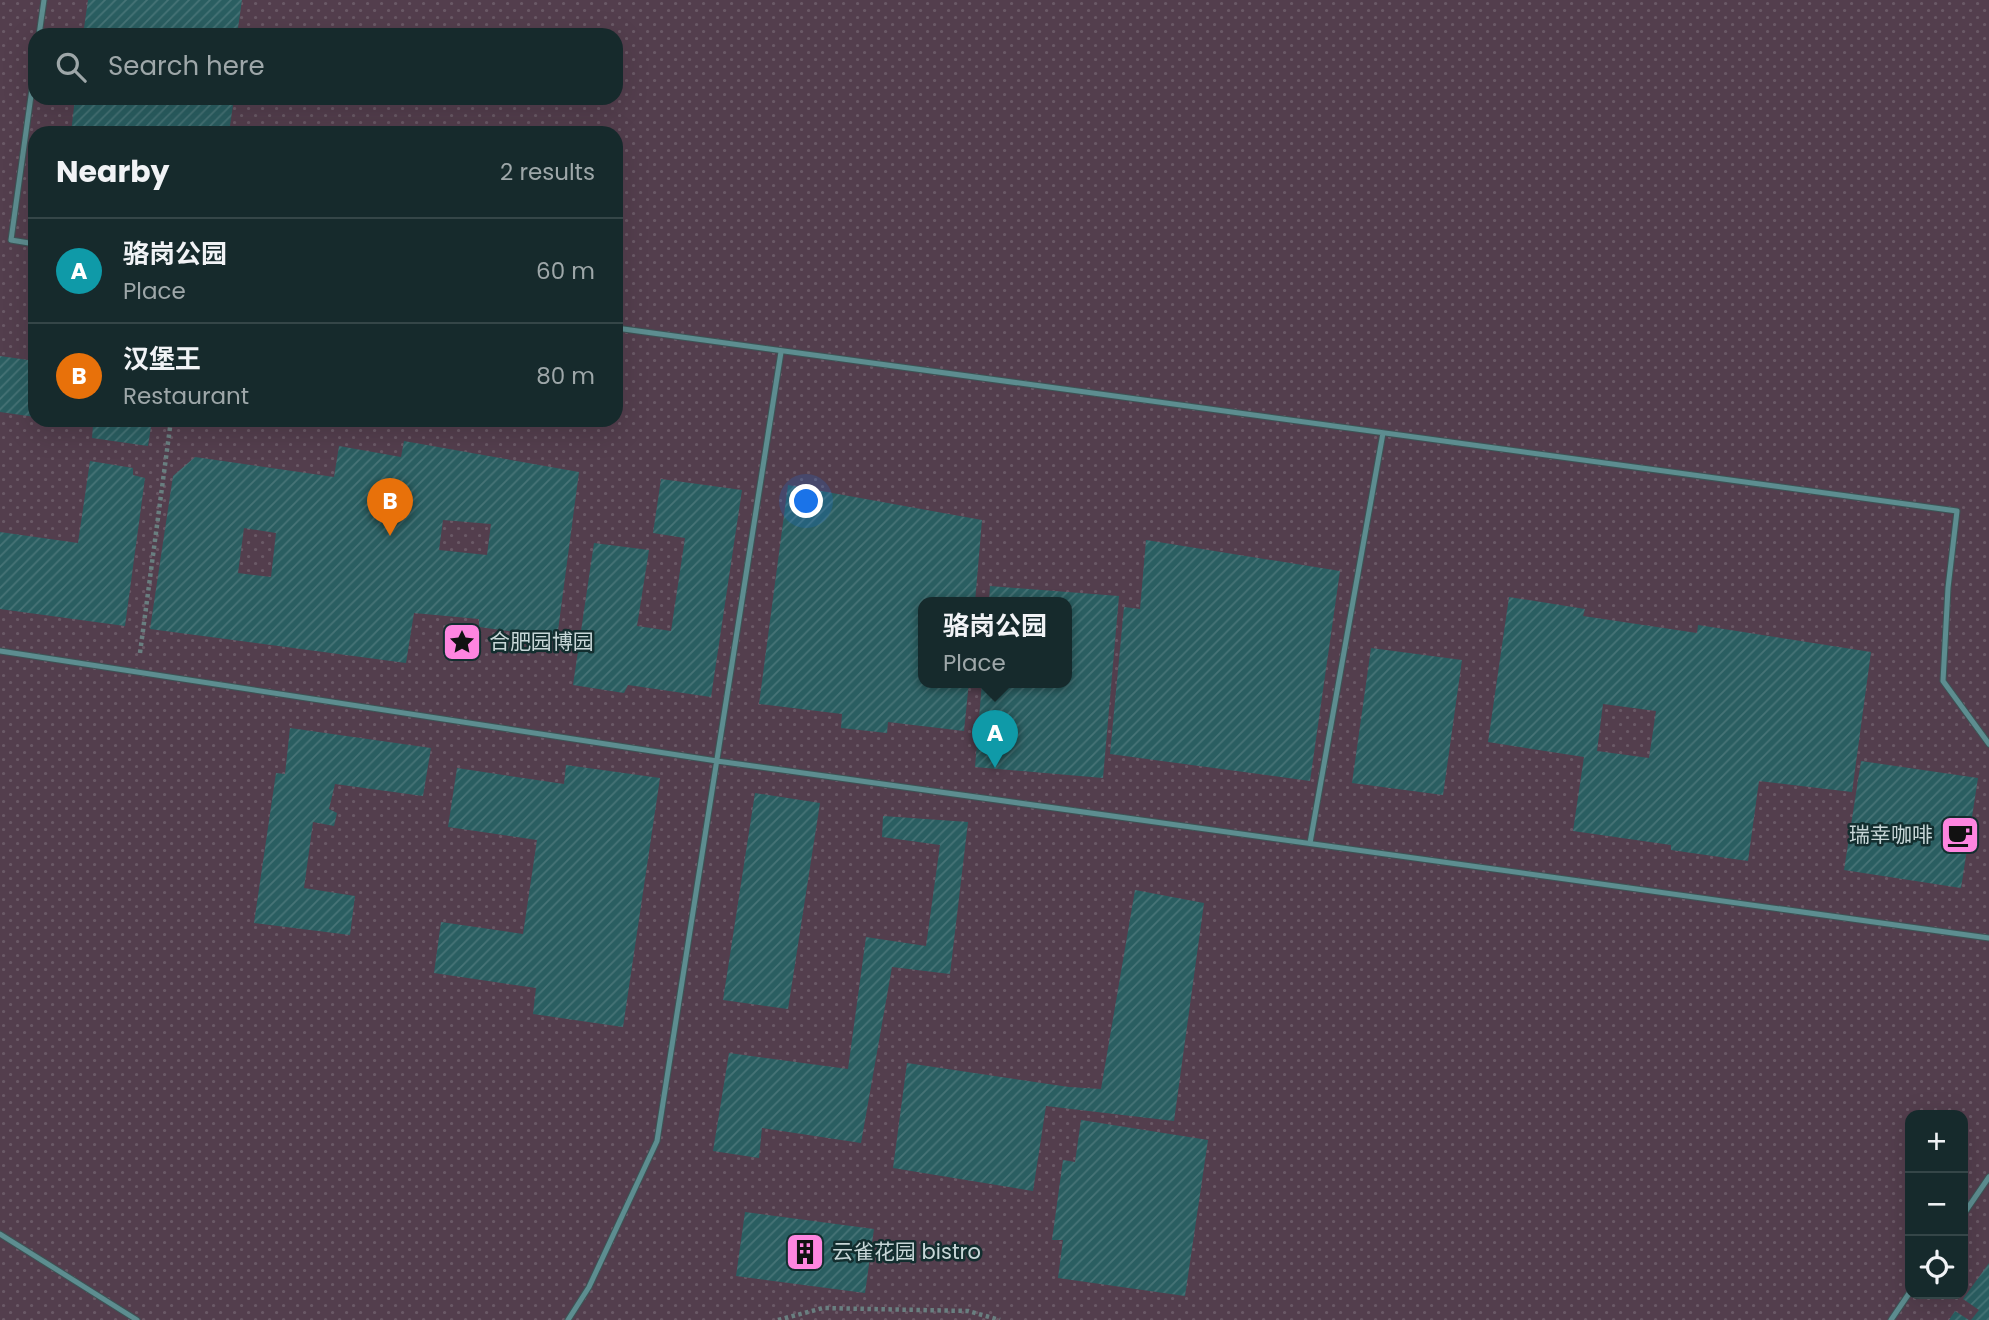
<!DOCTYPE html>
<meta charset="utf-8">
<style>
:root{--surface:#162a2c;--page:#1f3234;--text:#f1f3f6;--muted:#9ea7a9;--line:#354648;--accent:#fe85e0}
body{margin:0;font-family:Poppins,"Noto Sans SC",sans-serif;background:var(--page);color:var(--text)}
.controls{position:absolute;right:21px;bottom:21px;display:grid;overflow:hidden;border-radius:14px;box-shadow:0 7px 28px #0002}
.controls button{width:63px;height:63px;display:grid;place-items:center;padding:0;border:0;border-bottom:2px solid var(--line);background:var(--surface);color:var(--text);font:35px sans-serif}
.you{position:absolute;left:807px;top:502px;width:24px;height:24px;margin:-18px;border:5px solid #fff;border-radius:50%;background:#1a73e8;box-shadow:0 0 0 10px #1a73e833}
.badge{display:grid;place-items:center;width:46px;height:46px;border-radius:50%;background:var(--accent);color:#fff;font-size:23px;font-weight:700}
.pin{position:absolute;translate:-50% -58px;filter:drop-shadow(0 2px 4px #0008)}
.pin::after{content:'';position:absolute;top:37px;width:24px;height:21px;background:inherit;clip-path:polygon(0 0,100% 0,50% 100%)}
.popup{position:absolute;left:918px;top:597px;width:154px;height:91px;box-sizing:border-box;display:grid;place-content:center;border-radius:14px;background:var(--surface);filter:drop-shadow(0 2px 5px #0005);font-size:23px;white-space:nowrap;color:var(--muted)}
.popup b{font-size:26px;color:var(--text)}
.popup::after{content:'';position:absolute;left:50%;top:100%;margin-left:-14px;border:14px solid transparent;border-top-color:var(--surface)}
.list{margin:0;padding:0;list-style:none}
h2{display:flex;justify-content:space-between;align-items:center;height:91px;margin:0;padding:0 28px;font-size:30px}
h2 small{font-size:23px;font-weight:400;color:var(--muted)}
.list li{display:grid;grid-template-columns:46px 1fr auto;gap:21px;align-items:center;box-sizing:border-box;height:105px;padding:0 28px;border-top:2px solid var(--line)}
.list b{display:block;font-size:26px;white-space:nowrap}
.list p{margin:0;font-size:23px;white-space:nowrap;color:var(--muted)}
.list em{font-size:23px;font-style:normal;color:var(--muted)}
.icon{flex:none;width:38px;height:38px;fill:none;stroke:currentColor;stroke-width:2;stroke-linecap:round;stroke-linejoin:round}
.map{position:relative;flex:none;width:1989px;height:1320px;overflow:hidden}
.search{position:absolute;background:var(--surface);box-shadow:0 7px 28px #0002;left:28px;top:28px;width:595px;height:77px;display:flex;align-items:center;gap:18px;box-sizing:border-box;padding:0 24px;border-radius:21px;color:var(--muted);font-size:26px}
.panel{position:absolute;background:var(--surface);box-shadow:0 7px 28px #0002;left:28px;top:126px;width:595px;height:301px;border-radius:21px}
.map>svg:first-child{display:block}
</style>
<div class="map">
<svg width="1989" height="1320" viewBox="0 0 1989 1320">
<defs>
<pattern id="grass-dots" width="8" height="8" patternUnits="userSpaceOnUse" patternTransform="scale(1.75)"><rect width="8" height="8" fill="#533e4d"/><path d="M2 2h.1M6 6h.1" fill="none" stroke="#6a5966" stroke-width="1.8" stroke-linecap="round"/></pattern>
<pattern id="building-hatch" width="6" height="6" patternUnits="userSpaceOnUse" patternTransform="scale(1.75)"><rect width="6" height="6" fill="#2a5e61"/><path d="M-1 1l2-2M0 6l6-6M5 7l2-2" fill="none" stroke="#477477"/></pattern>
</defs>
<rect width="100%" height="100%" fill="#1d383a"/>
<path fill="url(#grass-dots)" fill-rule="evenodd" d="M0,0H1989V1320H0ZM35,35H616V98H35ZM35,133H616V420H35ZM923,602H1067V682H923ZM1910,1115H1963V1294H1910Z"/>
<path fill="url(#building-hatch)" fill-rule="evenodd" d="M88,0H242L237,35H83Z
M75,98H234L229,133H71Z
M0,356L35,361V417L0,412Z
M68,420H152L148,446L92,438L93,425Z
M404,441L579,472L557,638L479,627V619L414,613L406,663L150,629L173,476L195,457L334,477L339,446L401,457ZM443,520L491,524L487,555L439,550ZM244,528L276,533L271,577L238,573Z
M90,461L133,468V475L145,478L125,626L0,609V532L78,543Z
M661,479L742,490L711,697L628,685L624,693L573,685L594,543L649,550L637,626L671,631L685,538L653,533Z
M788,485L982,520L975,602H923V682H969L964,731L888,722L887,733L841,728L842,714L759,704Z
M1146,540L1340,571L1310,781L1110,754L1124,607L1140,609Z
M990,586L1119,596L1103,778L975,767L982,682H1067V602H989Z
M1509,597L1585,609L1583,616L1697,633L1698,625L1871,652L1852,792L1759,781L1748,861L1671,850V845L1573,831L1584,757L1488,742ZM1603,704L1656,711L1649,758L1597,751Z
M1371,648L1462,660L1443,795L1352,783Z
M290,728L431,748L423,796L335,784L329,809L337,813L334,826L313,822L304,888L355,896L350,935L254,923L276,773L285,774Z
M1861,761L1978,778L1961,888L1844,870Z
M566,765L660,778L623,1027L533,1014L536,988L434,973L441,922L523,934L537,840L448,827L457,768L564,784Z
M755,793L820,803L788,1009L723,1000Z
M883,816L968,822L950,974L892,967L861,1143L762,1128L759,1158L713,1151L729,1053L848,1069L866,937L926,946L940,845L882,837Z
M1135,890L1204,903L1174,1121L1046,1106L1033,1191L893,1168L907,1063L1069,1087L1101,1089Z
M1081,1120L1208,1140L1185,1296L1058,1278L1063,1240H1052L1063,1160L1075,1162Z
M745,1212L874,1229L865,1293L736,1276Z
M1989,1263V1320H1971L1979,1310L1963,1299Z
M1955,1311L1969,1320H1949Z"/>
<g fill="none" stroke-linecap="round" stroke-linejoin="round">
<g stroke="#3c5556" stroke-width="7">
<path id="service" d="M39,35L44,0
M35,67L11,240L35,244
M616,328L1957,511L1948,588L1943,681L1989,744
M0,651L717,761L1989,938
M1310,843L1383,433
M1963,1215L1989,1177
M0,1234L137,1320
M568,1320L589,1287L657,1141L781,352
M1891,1320L1910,1292"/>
</g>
<path stroke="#697f80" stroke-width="4.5" stroke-dasharray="3.5 3.5" stroke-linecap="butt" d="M140,653L171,420
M778,1320L823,1308L968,1311L1000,1320"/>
<use href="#service" stroke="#5d8d90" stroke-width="5"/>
</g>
<defs>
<g id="sight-square" transform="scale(2.0125)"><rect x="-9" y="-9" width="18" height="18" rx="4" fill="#fe85e0" stroke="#132e2f"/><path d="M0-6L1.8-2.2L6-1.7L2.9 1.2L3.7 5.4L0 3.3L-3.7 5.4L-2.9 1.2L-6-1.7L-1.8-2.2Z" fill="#111"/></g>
<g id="cafe-square" transform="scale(2.0125)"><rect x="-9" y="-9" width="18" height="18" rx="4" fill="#fe85e0" stroke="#132e2f"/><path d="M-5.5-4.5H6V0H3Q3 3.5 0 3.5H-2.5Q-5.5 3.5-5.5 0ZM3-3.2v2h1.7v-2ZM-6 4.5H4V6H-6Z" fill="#111"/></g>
<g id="building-square" transform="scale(2.0125)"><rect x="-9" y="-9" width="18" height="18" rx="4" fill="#fe85e0" stroke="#132e2f"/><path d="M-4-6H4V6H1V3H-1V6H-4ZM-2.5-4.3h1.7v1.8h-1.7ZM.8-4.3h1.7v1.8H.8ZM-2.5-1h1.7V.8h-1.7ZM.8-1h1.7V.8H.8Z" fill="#111"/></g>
</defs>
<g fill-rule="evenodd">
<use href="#sight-square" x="462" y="642"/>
<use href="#cafe-square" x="1960" y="835"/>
<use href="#building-square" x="805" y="1252"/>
</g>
<g text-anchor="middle" stroke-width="5" stroke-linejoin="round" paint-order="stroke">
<g font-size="21" fill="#c8d7d8" stroke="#132e2f" text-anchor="start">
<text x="489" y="649">合肥园博园</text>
<text x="1933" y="842" text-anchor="end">瑞幸咖啡</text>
<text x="832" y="1259">云雀花园 bistro</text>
</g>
</g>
</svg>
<div class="controls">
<button>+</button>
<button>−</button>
<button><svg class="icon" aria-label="locate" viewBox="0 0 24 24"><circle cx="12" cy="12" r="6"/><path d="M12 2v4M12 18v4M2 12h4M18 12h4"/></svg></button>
</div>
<div class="you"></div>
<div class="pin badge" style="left:995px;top:768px;background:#0f9aa8">A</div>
<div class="popup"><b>骆岗公园</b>Place</div>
<div class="pin badge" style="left:390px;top:536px;background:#e8710a">B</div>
<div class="search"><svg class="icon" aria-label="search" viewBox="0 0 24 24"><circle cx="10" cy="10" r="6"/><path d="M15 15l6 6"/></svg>Search here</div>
<section class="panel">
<h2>Nearby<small>2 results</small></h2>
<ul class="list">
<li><span class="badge" style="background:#0f9aa8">A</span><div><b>骆岗公园</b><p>Place</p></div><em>60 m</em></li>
<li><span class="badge" style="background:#e8710a">B</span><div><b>汉堡王</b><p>Restaurant</p></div><em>80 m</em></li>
</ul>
</section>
</div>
